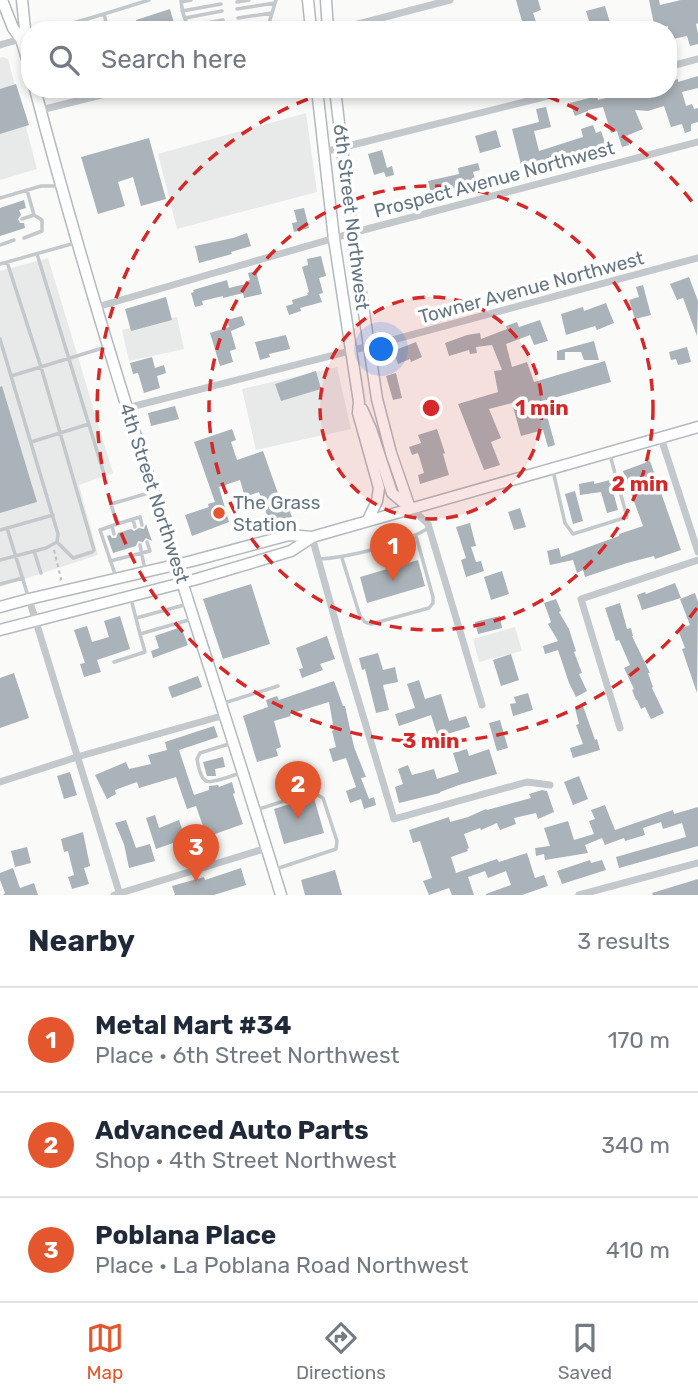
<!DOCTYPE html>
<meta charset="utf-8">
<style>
:root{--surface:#fff;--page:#f6f6f7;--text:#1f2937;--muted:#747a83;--line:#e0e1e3;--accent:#e4572e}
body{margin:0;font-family:Rubik,sans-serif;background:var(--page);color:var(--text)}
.you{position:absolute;left:382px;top:350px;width:24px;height:24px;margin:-18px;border:5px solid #fff;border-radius:50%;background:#1a73e8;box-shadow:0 0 0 10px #1a73e833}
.badge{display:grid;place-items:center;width:46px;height:46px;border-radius:50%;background:var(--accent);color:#fff;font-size:23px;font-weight:700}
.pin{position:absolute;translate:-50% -58px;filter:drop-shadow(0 2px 4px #0008)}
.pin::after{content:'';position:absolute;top:37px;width:24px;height:21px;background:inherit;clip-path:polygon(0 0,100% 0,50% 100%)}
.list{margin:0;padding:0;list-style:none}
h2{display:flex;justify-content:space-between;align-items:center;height:91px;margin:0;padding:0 28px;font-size:30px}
h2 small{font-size:23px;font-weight:400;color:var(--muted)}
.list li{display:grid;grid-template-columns:46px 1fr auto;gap:21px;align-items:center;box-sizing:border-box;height:105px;padding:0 28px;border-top:2px solid var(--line)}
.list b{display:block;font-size:26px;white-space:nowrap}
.list p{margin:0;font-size:23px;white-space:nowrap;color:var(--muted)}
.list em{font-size:23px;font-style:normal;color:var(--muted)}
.icon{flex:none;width:38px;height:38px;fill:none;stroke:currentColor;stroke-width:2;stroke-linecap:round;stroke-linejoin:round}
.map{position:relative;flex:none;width:698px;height:895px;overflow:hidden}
.search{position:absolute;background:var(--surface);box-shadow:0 4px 10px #0003;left:21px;right:21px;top:21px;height:77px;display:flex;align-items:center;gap:18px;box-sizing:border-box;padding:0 24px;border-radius:28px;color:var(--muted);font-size:26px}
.sheet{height:406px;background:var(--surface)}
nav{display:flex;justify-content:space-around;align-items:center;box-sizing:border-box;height:98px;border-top:2px solid var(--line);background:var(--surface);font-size:19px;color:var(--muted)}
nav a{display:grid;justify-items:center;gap:4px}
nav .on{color:var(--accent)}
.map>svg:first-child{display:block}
</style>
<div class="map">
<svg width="698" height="895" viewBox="0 0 698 895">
<rect width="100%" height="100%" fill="#fafaf8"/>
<path fill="#e8e9e9" d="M3,57L8,59L37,169L0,180V58Z
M306,113L317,192L177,229L158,154Z
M48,258L113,473L79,485L98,555L0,587V271Z
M177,317L184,349L129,361L122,330Z
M337,367L351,429L256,450L242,389Z
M515,627L522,651L479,662L473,639Z"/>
<path fill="#aab3b9" d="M516,0H538L541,10L533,13L536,22L523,25Z
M649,0H659L660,5L681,0H698V23L696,24L698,34V44L690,46L687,36L668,40V26L655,29Z
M605,6L611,26L600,30H568V28L589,21L586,11Z
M170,9L176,30H139L136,20Z
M698,76V88L682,92L686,106L692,104L694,109L698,108V122L691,124V131L685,133L682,124L671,127L664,106L648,111L635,110L643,129L626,136L629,145L622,147L617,131L611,133L603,107L588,110V111L575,116L570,103L597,96L598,100L631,92L630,89H643L644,93L659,94L658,89H668V82L678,79V82Z
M16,84L29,125L0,134V89Z
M546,107L551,127L534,131L539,151L583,137L581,129L593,125L596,133L601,131L608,151L596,155L594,148L580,153L581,155L562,160L561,158L537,166L536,161L521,165L512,129L539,122L536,109Z
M496,130L501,147L480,153L475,136Z
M149,138L166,199L141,206L133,177L118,182L125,206L98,214L81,157Z
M382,150L387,168L392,166L394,175L386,177L384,172L374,175L368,154Z
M478,163L480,170L473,172L477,186L464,190L463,186L431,193L428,181L459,174L458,168Z
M24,200L26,208L19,210L21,215L18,219L20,223H24L25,228L0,236V208Z
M304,208L309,228L294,232L292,223L297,222L294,210Z
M247,233L251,246L231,252L232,254L199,263L195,246L233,238Z
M321,256L326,276L319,278L323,293L319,294L322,302L300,308L301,311L289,315L286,306L293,304L292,300L308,295L307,293L309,292L302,267L308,265L307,259Z
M256,271L262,294L244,298L243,293L223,298V296L202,301L203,305L195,307L191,293L194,292L193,290L227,280L229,288L246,284L245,282L250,280L248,273Z
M689,277L698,301L697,336L683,298L677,300L670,284Z
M643,285L651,315L635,319L629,300L639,297L636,287Z
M166,297L172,320L131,331L125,309Z
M606,303L614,323L597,330L595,326L566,335L561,314L583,307L584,311Z
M242,316L245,325L231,331L230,328L236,349L230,351L233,362L220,366L210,333L229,327L227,320Z
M540,320L548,341L534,345L530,335L506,344L512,367L527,362L534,382L605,361L611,382L543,401L555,445L548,447L543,430L521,436L512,403L489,409L501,438L491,442L500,465L484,470L458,404L498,392L494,371L502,370L492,345L476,347L477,353L470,354L469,350L449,356L445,343L467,335L480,333L481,339L507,329L506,326L517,322L519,327Z
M286,335L290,349L269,354L270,357L260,360L255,342Z
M594,341L599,360H584L581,352H565V360H557V351Z
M416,342L422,357L411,362L410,359L398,364L393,351Z
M687,347L691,362L678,365L676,359L671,360L669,352Z
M152,357L155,368L164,365L166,373L157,376L160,388L144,393L138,373L133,374L130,363Z
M316,371L321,389L281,401L275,384Z
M396,373L402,398L393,400L386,376Z
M2,386L37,502L0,513V387Z
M175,406L179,419L151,426L148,413Z
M232,429L236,440L231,442L237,460L263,451L280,499L285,497L292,517L270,524L259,492L245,497L240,480L219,487L229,522L192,536L185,515L209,507L208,504L215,502L194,442Z
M437,429L445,453L443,454L449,475L420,484L418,475L424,473L418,453L412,455L409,447L421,443L418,435Z
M650,461L681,550L655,559L654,556L627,563L585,577L583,570L577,573L573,560L550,565L547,551L559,548L561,557L619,536V534L643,526L623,471Z
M610,480L618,510L607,513L601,492L580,495L579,484L594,481V484Z
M575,491L583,521L573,524L565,494Z
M520,508L526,527L514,530L508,512Z
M470,523L476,546L471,547L476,562L481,561L484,571L466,577L461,560L466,558L456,527Z
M146,524L152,541L146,538L143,542L138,541L136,546L113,553L107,536L110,535L112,538H116L118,533L131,529L134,531L139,528L144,529Z
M418,560L425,586L367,603L360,577Z
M502,571L509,594L491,600L484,577Z
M675,583L681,598L642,610L637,595L645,592L646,594Z
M251,584L270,644L223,659L203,599Z
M695,593L698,602L697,693L682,649L685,648L678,630L690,625L680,599Z
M556,599L561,611L559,612L569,629L576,651L574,652L582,673L579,674L587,691L576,697L569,683L558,650L545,654L543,646L558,641L548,624L551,622L544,603Z
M620,603L627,629L631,628L633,636H632L650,673H648L653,687L652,688L664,713L651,719L645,707L641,709L637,700H636L632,690L634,689L624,668L630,665L619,640L616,641L605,608Z
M120,616L130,649L97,660L101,672L84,677L80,664L85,663L74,630L87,626L92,642L109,637L104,621Z
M500,616L502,628L478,634L475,622Z
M181,627L188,645L153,658L151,651L159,648L155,636Z
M327,636L335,659L320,664L323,670L302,678L299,669L303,668L296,648Z
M378,653L383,670L395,667L398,682L383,685L389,710L376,713L365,669L362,670L359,658Z
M511,654L519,680L501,686L493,660Z
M14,673L29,718L0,728V678Z
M198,676L202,687L172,698L168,687Z
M419,680L425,699L441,694L449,721L466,716L470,727L438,737L431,715L399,726L395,714L415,708L407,684Z
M334,681L343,706H345L354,747L366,777L361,778L369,799L374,797L376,805L364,809L361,799L350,803L346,791L356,787L346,758L333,762L329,749L336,747L332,731L334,730L329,702L290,714L291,716L274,721L281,747L276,749L278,756L257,762L243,716L268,707L266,700L277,696L279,700Z
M528,693L533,710L513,716L510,704L516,703L514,697Z
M583,706L595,740L597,739L600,750L573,758L570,748L583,744L576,725L579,724L575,708Z
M500,720L508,748L497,751L489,723Z
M214,726L218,737L179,750L194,795L209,790V786L218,785L219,787L232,782L235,793L233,794L243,824L201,839L197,828L203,826L196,806L187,809L176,777L139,788L137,782L115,790L116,794L107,799L95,775L126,762L129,769L151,764L148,755L167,750L165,742Z
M467,749L469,756L489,749L497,774L459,785L440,792V793L399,803L395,787L403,784L398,769L408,765L412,775L434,769L437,779L459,772L453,753Z
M223,757L225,767L215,769L216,776H207L203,762Z
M307,763L315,788L295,793L287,769Z
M70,772L77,795L64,799L57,776Z
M579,776L588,799L573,805L564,782Z
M542,790L547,791L554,812L538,819L536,813L514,818L516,824L500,830L497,823L481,830L480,828L464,834L469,848L467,849L468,851L451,857L456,873L497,859L499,862L527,853L535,878L544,875L548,886L522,895H486V894L511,885L506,871L488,878L485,871L468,877L474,895H452L449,888L429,895L423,881L432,878L420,841L413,843L409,830L449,817L450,822L468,817L486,809L487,810L531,798L529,794Z
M312,797L314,798L324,833L284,844L274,809Z
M605,805L615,830L673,810L674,814L698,807V846L619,868L616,857L686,837L682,823L663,829L661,822L643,828L645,835L625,841L624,838L605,845L602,838L585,845L588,853L545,860L544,854L536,856L535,848L550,846L544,828L568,821L574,840L594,834L589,821L595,819L591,810Z
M155,815L159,828L179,820L191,855L179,859L173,843L156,849L146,818Z
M126,820L136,848L150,844L155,861L129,868L124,844L115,823Z
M83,832L90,866L84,868L89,884L72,889L68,877L74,875L68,851L64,852L61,839Z
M27,847L31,863L15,867L11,851Z
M590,860L591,863L602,860L606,870L562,884L557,871Z
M13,868L20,888L34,883L38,895H3L5,893L0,880V873Z
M241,868L246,885L214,895H175L172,886L204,877L205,880Z
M335,870L342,895H305L301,880Z
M698,879V895H653L652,893Z"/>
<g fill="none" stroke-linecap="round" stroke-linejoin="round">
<g stroke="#b3babf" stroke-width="13">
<path id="secondary" d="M2,0L13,28L21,39L30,69
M308,0L311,30
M326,0L328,30
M21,39L25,29L22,0
M35,89C106,361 199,627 281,895
M317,89L334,239L359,402L358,413L379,488L377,501L368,520
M335,89L352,233L377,399L391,453L410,508
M362,409L371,429L392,493L410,508
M0,607L29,599L192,561L289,535L312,537
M0,630L197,579L291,551L312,537L698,427"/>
</g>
<path stroke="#bbbfc2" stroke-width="2" stroke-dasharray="3.5 3.5" stroke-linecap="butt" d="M54,550L61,579L59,582"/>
<path stroke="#c3c8cc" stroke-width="3.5" d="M181,0C182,11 184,23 193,30
M181,2L191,0
M237,2L249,0
M237,9L275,3
M182,11L221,4
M104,14L149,0
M185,18L222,11
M238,18L272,13
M269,23L276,0
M189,26L223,20
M49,30L104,14L108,30
M225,30L269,23L270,30
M27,190L34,215
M0,198L41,186H59
M22,219L34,215L42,220V231L24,238
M0,245L14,240
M37,254L104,474
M7,262L41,367L94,550L92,552L73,558L57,542
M0,264L75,243
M0,339L11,376
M31,442L89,424
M553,471L565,523L573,534L627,517L610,455
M133,519L135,527
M117,524L140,517L142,525
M112,526L114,534
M7,528L28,596
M0,530L53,515
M140,545L145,570
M34,551L41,573
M342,558L360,616L365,622L371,624L429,608L433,603V597L416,536
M320,559C351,557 402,544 429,528
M0,560L46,548L57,542L58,534L11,376L106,347
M110,561L150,551L147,542
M116,577L100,530L117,524L111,504L152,492
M0,584L23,578
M131,599L140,634
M136,618L188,604
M114,662L145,652L140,634L192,619
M224,703L278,686
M232,743L200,753L197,759C198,765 200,778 206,781C211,784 234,775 240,773
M256,810L312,792L323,798L337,841L336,849L276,869"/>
<path stroke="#c3c8cc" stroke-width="7" d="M335,30L450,0
M0,45L21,39
M668,67L698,59
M41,110L125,89
M324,152L576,89
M97,307L352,233L698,142
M127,408L385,342L698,258
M661,438L698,552
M411,508L428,524L482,705
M312,537L346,659L394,819L527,782L550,785
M29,599L120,895
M620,728L581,599L698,560
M0,782L77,757L225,715
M114,895L267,848
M579,895L698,863"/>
<use href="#secondary" stroke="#fff" stroke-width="10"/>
</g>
<circle cx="431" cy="408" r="111" fill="#d62828" fill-opacity=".12"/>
<g fill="none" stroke="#d62828" stroke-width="3.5" stroke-dasharray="12 9">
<circle cx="431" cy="408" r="111"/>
<circle cx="431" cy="408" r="222"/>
<path d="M697 608A333 333 0 1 1 334 90M528 90A333 333 0 0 1 697 208"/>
</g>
<circle fill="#e4572e" stroke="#fff" stroke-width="2.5" cx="219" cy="513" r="7"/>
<g text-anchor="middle" stroke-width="7" stroke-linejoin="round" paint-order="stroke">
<g font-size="19" fill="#657683" stroke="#fff">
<text transform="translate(494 179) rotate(-15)" y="7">Prospect Avenue Northwest</text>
<text transform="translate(352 217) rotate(83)" y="7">6th Street Northwest</text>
<text transform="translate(531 287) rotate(-15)" y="7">Towner Avenue Northwest</text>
<text transform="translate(155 493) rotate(72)" y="7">4th Street Northwest</text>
</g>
<g font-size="19" fill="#657683" stroke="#fff" text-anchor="start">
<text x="233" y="509">The Grass<tspan x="233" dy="22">Station</tspan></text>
</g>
</g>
<circle cx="431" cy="408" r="10" fill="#d62828" stroke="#fff" stroke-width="3.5"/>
<g font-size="21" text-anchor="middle" font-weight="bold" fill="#d62828" stroke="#fff" stroke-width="7" stroke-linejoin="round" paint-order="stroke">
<text x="542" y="415">1 min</text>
<text x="640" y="491">2 min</text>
<text x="431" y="748">3 min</text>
</g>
</svg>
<div class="you"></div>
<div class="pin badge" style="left:393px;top:581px">1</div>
<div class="pin badge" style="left:298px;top:819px">2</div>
<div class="pin badge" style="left:196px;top:882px">3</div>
<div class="search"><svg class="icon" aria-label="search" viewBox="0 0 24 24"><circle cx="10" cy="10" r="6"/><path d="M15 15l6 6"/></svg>Search here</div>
</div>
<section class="sheet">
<h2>Nearby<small>3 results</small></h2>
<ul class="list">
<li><span class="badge">1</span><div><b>Metal Mart #34</b><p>Place · 6th Street Northwest</p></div><em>170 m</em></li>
<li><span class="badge">2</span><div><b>Advanced Auto Parts</b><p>Shop · 4th Street Northwest</p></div><em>340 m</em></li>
<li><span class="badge">3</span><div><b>Poblana Place</b><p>Place · La Poblana Road Northwest</p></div><em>410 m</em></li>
</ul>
</section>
<nav>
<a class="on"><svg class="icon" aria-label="map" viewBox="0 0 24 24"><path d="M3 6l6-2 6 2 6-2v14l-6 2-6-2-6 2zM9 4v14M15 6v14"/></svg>Map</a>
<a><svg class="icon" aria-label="directions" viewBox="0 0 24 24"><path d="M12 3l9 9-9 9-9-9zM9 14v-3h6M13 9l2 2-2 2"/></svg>Directions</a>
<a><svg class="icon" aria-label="saved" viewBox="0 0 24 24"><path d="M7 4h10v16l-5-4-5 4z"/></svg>Saved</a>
</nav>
